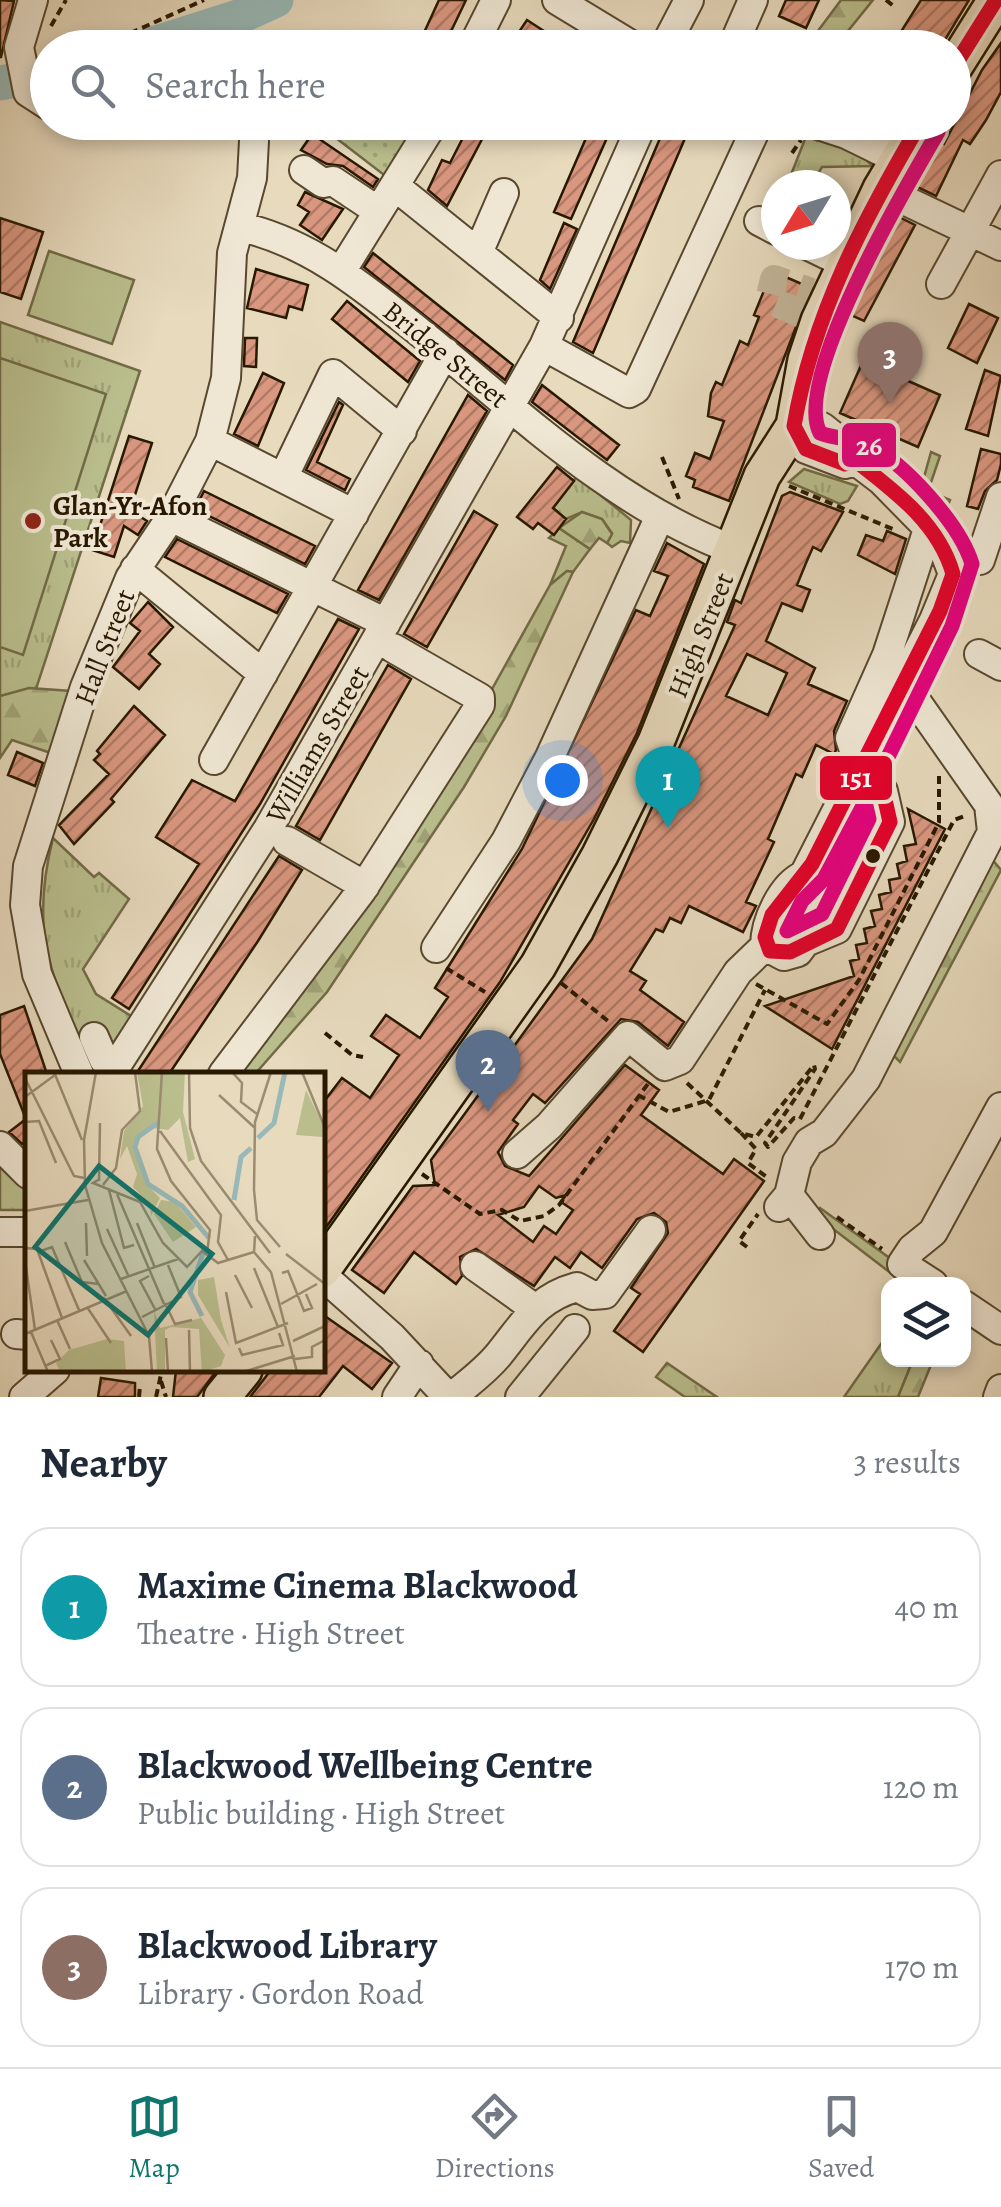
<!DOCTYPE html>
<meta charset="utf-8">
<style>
:root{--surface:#fff;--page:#f6f6f7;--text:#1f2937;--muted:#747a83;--line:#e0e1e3;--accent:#0f766e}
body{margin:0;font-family:Alegreya,serif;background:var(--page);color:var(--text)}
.controls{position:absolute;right:30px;bottom:30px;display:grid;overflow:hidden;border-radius:20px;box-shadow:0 5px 15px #0003}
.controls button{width:90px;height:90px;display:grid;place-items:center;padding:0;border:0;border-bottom:2px solid var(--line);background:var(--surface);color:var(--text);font:50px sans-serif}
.compass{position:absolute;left:761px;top:170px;width:90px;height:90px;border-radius:50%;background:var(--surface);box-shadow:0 5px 15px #0003;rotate:232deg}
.you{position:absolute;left:562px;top:780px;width:35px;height:35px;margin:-25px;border:8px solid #fff;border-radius:50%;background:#1a73e8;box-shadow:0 0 0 15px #1a73e833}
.badge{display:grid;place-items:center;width:65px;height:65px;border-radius:50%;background:var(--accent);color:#fff;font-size:32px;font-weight:700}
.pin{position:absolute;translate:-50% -82px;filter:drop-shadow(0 2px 5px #0008)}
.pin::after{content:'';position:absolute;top:52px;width:35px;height:30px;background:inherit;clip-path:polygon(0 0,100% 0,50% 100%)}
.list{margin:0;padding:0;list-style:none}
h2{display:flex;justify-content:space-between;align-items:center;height:130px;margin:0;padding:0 40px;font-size:42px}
h2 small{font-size:32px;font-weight:400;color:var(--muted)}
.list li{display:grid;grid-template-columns:65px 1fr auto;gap:30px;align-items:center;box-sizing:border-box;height:160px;margin:0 20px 20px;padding:0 20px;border:2px solid var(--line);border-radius:30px}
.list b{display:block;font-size:38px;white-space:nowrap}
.list p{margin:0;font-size:32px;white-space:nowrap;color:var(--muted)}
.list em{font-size:32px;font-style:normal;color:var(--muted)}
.icon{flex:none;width:55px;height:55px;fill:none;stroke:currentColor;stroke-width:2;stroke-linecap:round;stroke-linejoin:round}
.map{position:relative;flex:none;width:1001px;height:1397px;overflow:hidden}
.search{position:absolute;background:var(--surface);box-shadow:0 5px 15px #0003;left:30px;right:30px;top:30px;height:110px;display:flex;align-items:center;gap:25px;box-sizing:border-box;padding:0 35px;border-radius:55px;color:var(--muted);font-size:38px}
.sheet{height:670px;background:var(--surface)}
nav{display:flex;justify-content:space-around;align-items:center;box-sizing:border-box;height:140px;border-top:2px solid var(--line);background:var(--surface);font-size:28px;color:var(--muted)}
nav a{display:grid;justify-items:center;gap:5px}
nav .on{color:var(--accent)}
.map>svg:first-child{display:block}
</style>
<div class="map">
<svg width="1001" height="1397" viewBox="0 0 1001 1397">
<defs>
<pattern id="grass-tufts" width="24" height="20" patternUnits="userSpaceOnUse" patternTransform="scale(2.5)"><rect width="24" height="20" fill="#babe8d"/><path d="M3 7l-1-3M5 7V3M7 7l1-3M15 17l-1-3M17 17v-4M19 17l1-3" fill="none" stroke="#a0a378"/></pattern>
<pattern id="forest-firs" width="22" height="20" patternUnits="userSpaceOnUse" patternTransform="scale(2.5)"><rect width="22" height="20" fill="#babe8d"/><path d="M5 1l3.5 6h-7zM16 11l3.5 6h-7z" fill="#a0a378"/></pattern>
<pattern id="park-dots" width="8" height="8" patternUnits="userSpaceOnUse" patternTransform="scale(2.5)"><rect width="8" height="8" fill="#babe8d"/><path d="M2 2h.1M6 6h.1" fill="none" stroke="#a0a378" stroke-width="1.8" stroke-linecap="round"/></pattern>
<pattern id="building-hatch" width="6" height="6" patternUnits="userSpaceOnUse" patternTransform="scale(2.5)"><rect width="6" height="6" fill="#da9780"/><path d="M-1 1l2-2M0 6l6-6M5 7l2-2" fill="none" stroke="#b17a66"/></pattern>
</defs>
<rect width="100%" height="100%" fill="#e7dabd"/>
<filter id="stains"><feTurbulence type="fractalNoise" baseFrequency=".002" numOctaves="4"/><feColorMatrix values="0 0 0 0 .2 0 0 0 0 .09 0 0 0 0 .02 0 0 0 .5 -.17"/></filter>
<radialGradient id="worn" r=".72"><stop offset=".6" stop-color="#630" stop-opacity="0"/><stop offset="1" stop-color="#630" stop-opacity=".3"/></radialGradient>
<path fill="url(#grass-tufts)" stroke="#716b46" stroke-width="2.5" d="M807,134C829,141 857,147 872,166L822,167L812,185H787Z
M0,322L140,371L36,689L0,696Z
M931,452L940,456L928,491L950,500L943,518L921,488Z
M804,469L857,486L848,501L840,504L789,482Z
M577,476L631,520L630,543L621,541L612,547L607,543L612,533L602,519L582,512L566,519L553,508Z
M559,528L590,549L573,572L567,571L550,585L566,546L549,538Z
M53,838L94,877L99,873L129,899L83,969L96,994L131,1016L99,1074H95C55,982 27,941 53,838Z
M0,1158L27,1186V1210H0Z
M820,1208L926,1284H905L815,1215Z
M888,1334V1360H913L898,1397H844Z
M667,1363L717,1397H685L656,1377Z"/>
<path fill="url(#forest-firs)" stroke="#716b46" stroke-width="2.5" d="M841,0H873L835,47H806Z
M582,512L602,519L612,534L607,543L599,538L590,549L559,528Z
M567,571L573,572L506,716L464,787L327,992L255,1074H230L487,698L550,585Z
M29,688L71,691L57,755L12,740L0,758V696Z
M991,858L1001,870L900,1062L890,1052Z
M913,1360H933L918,1397H898Z"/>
<path fill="url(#park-dots)" stroke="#716b46" stroke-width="2.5" d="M325,123H419L388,178L323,128Z"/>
<path fill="#babe8d" stroke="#716b46" stroke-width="2.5" d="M49,251L134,280L112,344L28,315Z
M0,358L106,394L23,655L0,647Z"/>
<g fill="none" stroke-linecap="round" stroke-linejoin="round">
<path stroke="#98b9b8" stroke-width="35" d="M141,48L241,16L276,0
M0,83L48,74"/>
</g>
<path fill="url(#building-hatch)" stroke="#281800" stroke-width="2.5" fill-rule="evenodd" d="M0,0L14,1L1,57H0Z
M439,0H466L443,48H417Z
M786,0H819L806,28L779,16Z
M921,0H969L940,48H931L902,30Z
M527,20L547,33L570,48H537L517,35Z
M1001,43V92L986,120L970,144L963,140L936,196L913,185L935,140L944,144L982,70Z
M471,122H491L447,206L428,190L442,160L450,163Z
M593,122H614L571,219L554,212Z
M667,122H692L593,353L573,342Z
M312,134L378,179L373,187L343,166L327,164L301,150Z
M305,192L343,209L322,240L300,225L309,212L298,205Z
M893,214L915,225L864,321L846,313Z
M0,218L43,232L21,299L0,292Z
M564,223L577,229L550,289L540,280Z
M373,253L513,365L505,380L364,267Z
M256,269L308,285L302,310L289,306L286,318L247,308Z
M772,271L811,288L729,501L693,487L695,480L686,476L695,453L710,459L724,421L708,416L711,393L716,382L722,385L740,341L748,345L759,317L754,315Z
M347,301L420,361L408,382L332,319Z
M969,304L998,318L977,363L948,348Z
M245,338H257L256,367L244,366Z
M863,361L940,395L918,447L840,413Z
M985,370L1001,376L988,436L966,429Z
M263,373L284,383L258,446L234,434Z
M542,385L619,445L607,460L532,402Z
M468,395L487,411L476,430L379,600L358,590Z
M339,402L343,405L317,462L350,479L345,490L306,470Z
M129,436L152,443L130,510L147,521L138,535L124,526L114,557L92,550Z
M981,449L1001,454V464L997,480L985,491L978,509L967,506Z
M557,467L574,481L553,508L566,519L554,535L538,523L533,529L517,517Z
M204,491L315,546L305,564L195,509Z
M790,492L843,512L821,551L813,547L806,563L797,585L810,590L802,611L782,603L766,641L815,668L808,684L847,701L834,731L836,750L834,754L816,745L802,777L796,774L768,839L774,842L746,902L756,906L743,932L689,906L681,923L670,918L663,932L656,929L630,971L646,981L640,990L684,1022L668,1046L638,1022L621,1019L545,1103L533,1094L513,1120L518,1124L498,1152L505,1166L529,1176L625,1065L659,1090L641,1115L723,1174L734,1159L764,1181L643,1352L614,1331L640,1294L631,1288L668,1233L666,1222L654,1213L637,1219L602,1268L581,1252L570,1268L555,1257L534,1286L476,1249L460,1257L462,1276L456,1284L414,1252L384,1293L352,1270L413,1186L435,1185L431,1160L592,939L735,625L727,622L735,600L741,603L782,496ZM747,654L787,673L768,715L726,696ZM539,1186L556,1198L566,1195L561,1202L573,1210L556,1234L544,1226L533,1242L498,1215L524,1207Z
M474,511L497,525L427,647L404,634Z
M887,531L906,539L895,574L858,555L866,535L883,541Z
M177,539L288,594L277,613L165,557Z
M667,543L704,564L637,733L594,819L500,982L322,1233V1104L342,1078L370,1098L399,1055L371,1036L386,1015L420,1038L448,997L435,988L522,849L636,610L650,616L668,576L654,571Z
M148,602L173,627L149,654L160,664L139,689L113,667L140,631L130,623Z
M338,619L359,629L260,804L129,1009L112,998L199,864L156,837L192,780L235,801Z
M388,665L411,679L320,840L296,826Z
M134,706L165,735L111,799L114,802L74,844L59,825L109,774L94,760L100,754L97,751Z
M17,752L43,763L35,786L8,775Z
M908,809L945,829L832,1049L765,1006L854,976L850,961L859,959L856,945L867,943L864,929L875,926L871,911L882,909L879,895L891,892L889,880L900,878L897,864L907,861L904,846L916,844Z
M279,856L302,870L258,941L169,1074H136Z
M24,1006L47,1074H28V1140L22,1144L9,1132L26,1119L0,1054V1015Z
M322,1314L392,1363L372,1389L343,1366L319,1397H250L271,1370H322Z
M176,1370H217L197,1397H173Z
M101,1378L135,1383V1397H98Z"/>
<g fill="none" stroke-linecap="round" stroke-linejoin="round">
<path stroke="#c1b397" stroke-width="28" stroke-dasharray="28 14" stroke-linecap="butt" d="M802,314L769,300L774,279L811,292"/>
<g stroke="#58482f" stroke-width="32">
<path id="minor" d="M33,0L19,47L28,92L48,105
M557,0L636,48
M472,48L496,0
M664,48L689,0
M732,48L753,0
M809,122L846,134L899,160
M304,170L323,183L333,181L378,211
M396,187L559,318
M881,189L1001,246
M759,221L776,230
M241,227C312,243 367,290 422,334C521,414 614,505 734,550
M807,245L844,263
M478,253L504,193
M342,270L434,122
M941,284L1001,175
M544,346L629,393L636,389L759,122
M794,426L822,427L852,451L856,461L881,480L940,540L953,574L934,620L804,875C782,885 765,921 765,946L784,956L798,952L812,933L804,875
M794,426L806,449L845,464L856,461
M210,441L354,514
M283,478L333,374L402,431
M171,517L386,623
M980,560L1001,497
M135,569L263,674
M979,654L1001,666
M864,756L854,750L850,738L887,655L928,529
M214,760L445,352
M287,841L365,886
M808,941L837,929L890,822L883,791L857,769
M436,948L506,841L549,759L660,516
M94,1037L104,1060L116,1067
M79,1074L37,974L25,905L28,866L85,687L130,578L171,517L210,441L226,378L232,253L252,178L255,122
M111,1074L268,829L544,346L643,122
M223,1074L362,890L480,705V698L393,648
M0,1146L28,1174
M517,1154L549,1126L628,1036L665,1066L680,1060L738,972L765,946
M789,1195L797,1162L809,1142L824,1133L866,1079L992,832L989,805L909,691L899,685
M779,1207L789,1195L820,1235
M0,1232H28
M475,1266L534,1308
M322,1275L392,1337L448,1397
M933,1284L902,1264L912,1249L933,1232L1001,1107
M964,1305L1001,1330
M16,1334L28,1335
M24,1397L55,1370
M397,1397L419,1364
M452,1397C468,1383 487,1370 500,1353C525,1322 537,1298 577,1287L592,1295L605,1294L651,1230
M520,1397L575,1329
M998,1397L1001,1389"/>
</g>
<g stroke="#281800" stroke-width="40">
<path id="major" d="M954,67L996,0
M322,1270L538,966L600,855L656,742L762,476L794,426L806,360L819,321L881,189L921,122
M222,1397L244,1370"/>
</g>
<path stroke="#281800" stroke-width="4" stroke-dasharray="8 5" stroke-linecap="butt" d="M886,0L896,8
M51,26L66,0
M68,48L104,45L204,0
M792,153L801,140
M662,457L679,499
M789,486L895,530
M446,968L485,992
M561,983L608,1021
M756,984L827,1024L859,980L939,822V774
M325,1033L352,1055L363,1057
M687,1083L741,1133L756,1137L814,1065L815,1069L765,1143L768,1147L794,1118L800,1119
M638,1095L669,1112L709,1100L765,990
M800,1119L954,820L967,815
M741,1133L756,1149L748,1163L768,1178
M422,1174L480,1214L502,1210L520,1221L544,1216L559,1205L650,1081
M837,1217L882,1249
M747,1247L739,1241L758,1214
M140,1370L161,1372
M161,1381L166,1397
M139,1397L140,1386
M156,1397L162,1370"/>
<use href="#minor" stroke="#efe7d4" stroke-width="28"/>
<use href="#major" stroke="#e7dabd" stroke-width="35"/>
<g stroke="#efe7d4" stroke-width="22">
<path id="bus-1" d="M954,67L996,0
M794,426L806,449L845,464L856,461C896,492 939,524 953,574L940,611L812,864L772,915L765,937L770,951L790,952L837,929L890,822L883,791L857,769
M794,426C813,314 864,219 921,122"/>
</g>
<g stroke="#efe7d4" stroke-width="22">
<path id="bus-2" d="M884,765L952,626L972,564C960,524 903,461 865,443C856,439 835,439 820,433C792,379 907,185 938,132
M865,802L869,819L822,914L787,931L802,901L824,879Z"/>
</g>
<use href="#bus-1" stroke="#e4002b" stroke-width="15"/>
<use href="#bus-2" stroke="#e5007d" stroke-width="15"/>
</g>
<circle fill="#8f2418" stroke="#efe7d4" stroke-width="4" cx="33" cy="521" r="10"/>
<circle fill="#281800" stroke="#efe7d4" stroke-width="4" cx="873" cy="856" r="9"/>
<g text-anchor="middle" stroke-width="8" stroke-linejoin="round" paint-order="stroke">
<g font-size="28" fill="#281800" stroke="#efe7d4">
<text transform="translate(446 354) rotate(39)" y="10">Bridge Street</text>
<text transform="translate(700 635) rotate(-68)" y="10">High Street</text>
<text transform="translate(104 647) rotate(-69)" y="10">Hall Street</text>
<text transform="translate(317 744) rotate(-60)" y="10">Williams Street</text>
</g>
<g font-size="28" font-weight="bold" fill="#281800" stroke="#efe7d4" text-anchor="start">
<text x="53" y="515">Glan-Yr-Afon<tspan x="53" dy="32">Park</tspan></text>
</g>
</g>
<g transform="translate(25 1072)">
<rect width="300" height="300" fill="#e7dabd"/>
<path d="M136,128L150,130L171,155L148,170L129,142Z" fill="#babe8d"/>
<path d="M112,0H160L158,40L170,87L163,90L155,46L143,58L128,56L110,67L121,112L135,126L126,144L125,132L108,115L112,102L102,74L95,87L99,59L118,34ZM281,18L300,57L298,65L271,63ZM129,238L135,256L176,246L200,283L196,294L177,300L174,257L146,255L140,258V300H132Z" fill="#babe8d"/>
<path d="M189,205L196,248L205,276L173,223V208ZM82,267L99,269L101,300H35L31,291L44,278Z" fill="#babe8d"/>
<path fill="none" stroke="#98b9b8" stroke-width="5" d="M134,50L113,65L110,75L123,112L157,134L184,166M233,66L249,51L260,0M209,128L216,85L226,76M177,244L165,220L179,178"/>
<path fill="none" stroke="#9b8c71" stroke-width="2.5" d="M29,0L57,68M71,0L59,68L60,113L77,171L124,264L127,300M137,0L132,77L146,109L185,158L182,181M164,0L165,56L176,89L245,181M207,0L217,11L216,30L232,42M246,0L230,50L229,118L232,148L255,175M277,0L300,56M0,6L49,104L59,106M194,23L230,56M0,25L30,3M0,50L14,49L31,91M135,59L196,143L193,170L203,188M73,108L68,111L115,130L138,171L162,195L177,179L193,191L229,180L230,164M74,109L75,51M78,113L91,96L97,58L115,39L110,0M84,118L99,176L109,173M92,122L139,232M0,139L63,128M61,151L62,184M112,151L130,196M82,157L103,203M40,170L57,210L74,212M0,176L12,177L37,246M13,180L27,175L54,238M229,180L246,200L272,300M261,182L300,212M0,188L10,258M59,188L81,224M229,196L253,255M257,201L263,199L279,239L287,236L281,222M210,203L227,236M124,204L115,209L130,237M96,207L153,187M201,220L211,271L263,251M79,226L106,264M140,231L150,252L167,248M256,232L292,212M62,235L86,271M117,245L156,225L143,193M32,248L45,277M164,258L165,300M6,260L23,300M0,262L102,219M141,266L143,300M268,269L300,254M214,276L217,283L258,273L254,261M270,287L287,285V275L300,268M20,294L35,287L26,268M218,300L270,284"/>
<path fill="#0f766e" fill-opacity="0.15" stroke="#0f766e" stroke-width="5" d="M74,94L187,182L123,263L10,175Z"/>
<rect width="300" height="300" fill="none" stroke="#281800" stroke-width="5"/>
</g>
<g stroke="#efe7d4" stroke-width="4">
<rect x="840" y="421" width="58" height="48" rx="10" fill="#e5007d"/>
<rect x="818" y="754" width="76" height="48" rx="10" fill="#e4002b"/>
</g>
<g font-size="28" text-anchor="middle" font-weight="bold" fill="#fff">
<text x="869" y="455">26</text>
<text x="856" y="787">151</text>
</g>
<rect width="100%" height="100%" filter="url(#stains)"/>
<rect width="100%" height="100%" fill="url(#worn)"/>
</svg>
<div class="controls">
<button><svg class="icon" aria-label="layers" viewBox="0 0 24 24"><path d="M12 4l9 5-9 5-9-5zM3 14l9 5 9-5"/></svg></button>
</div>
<svg class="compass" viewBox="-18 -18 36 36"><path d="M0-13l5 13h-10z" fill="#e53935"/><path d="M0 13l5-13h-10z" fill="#747a83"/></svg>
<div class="you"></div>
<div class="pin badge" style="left:668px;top:828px;background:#0f9aa8">1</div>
<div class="pin badge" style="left:488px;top:1112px;background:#5c6f8a">2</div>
<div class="pin badge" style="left:890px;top:404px;background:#8d6e63">3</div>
<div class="search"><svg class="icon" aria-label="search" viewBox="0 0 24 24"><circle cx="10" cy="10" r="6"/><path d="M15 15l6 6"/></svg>Search here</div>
</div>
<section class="sheet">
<h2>Nearby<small>3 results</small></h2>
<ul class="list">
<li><span class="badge" style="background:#0f9aa8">1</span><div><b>Maxime Cinema Blackwood</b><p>Theatre · High Street</p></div><em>40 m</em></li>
<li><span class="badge" style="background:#5c6f8a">2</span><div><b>Blackwood Wellbeing Centre</b><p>Public building · High Street</p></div><em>120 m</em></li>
<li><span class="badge" style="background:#8d6e63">3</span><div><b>Blackwood Library</b><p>Library · Gordon Road</p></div><em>170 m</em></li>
</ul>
</section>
<nav>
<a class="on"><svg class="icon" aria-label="map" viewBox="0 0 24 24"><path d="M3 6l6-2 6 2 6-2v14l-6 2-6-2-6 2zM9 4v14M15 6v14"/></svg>Map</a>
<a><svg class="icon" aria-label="directions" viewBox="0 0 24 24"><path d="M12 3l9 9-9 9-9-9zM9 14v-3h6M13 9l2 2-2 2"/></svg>Directions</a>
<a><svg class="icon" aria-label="saved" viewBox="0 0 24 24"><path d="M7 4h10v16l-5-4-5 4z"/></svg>Saved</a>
</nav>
